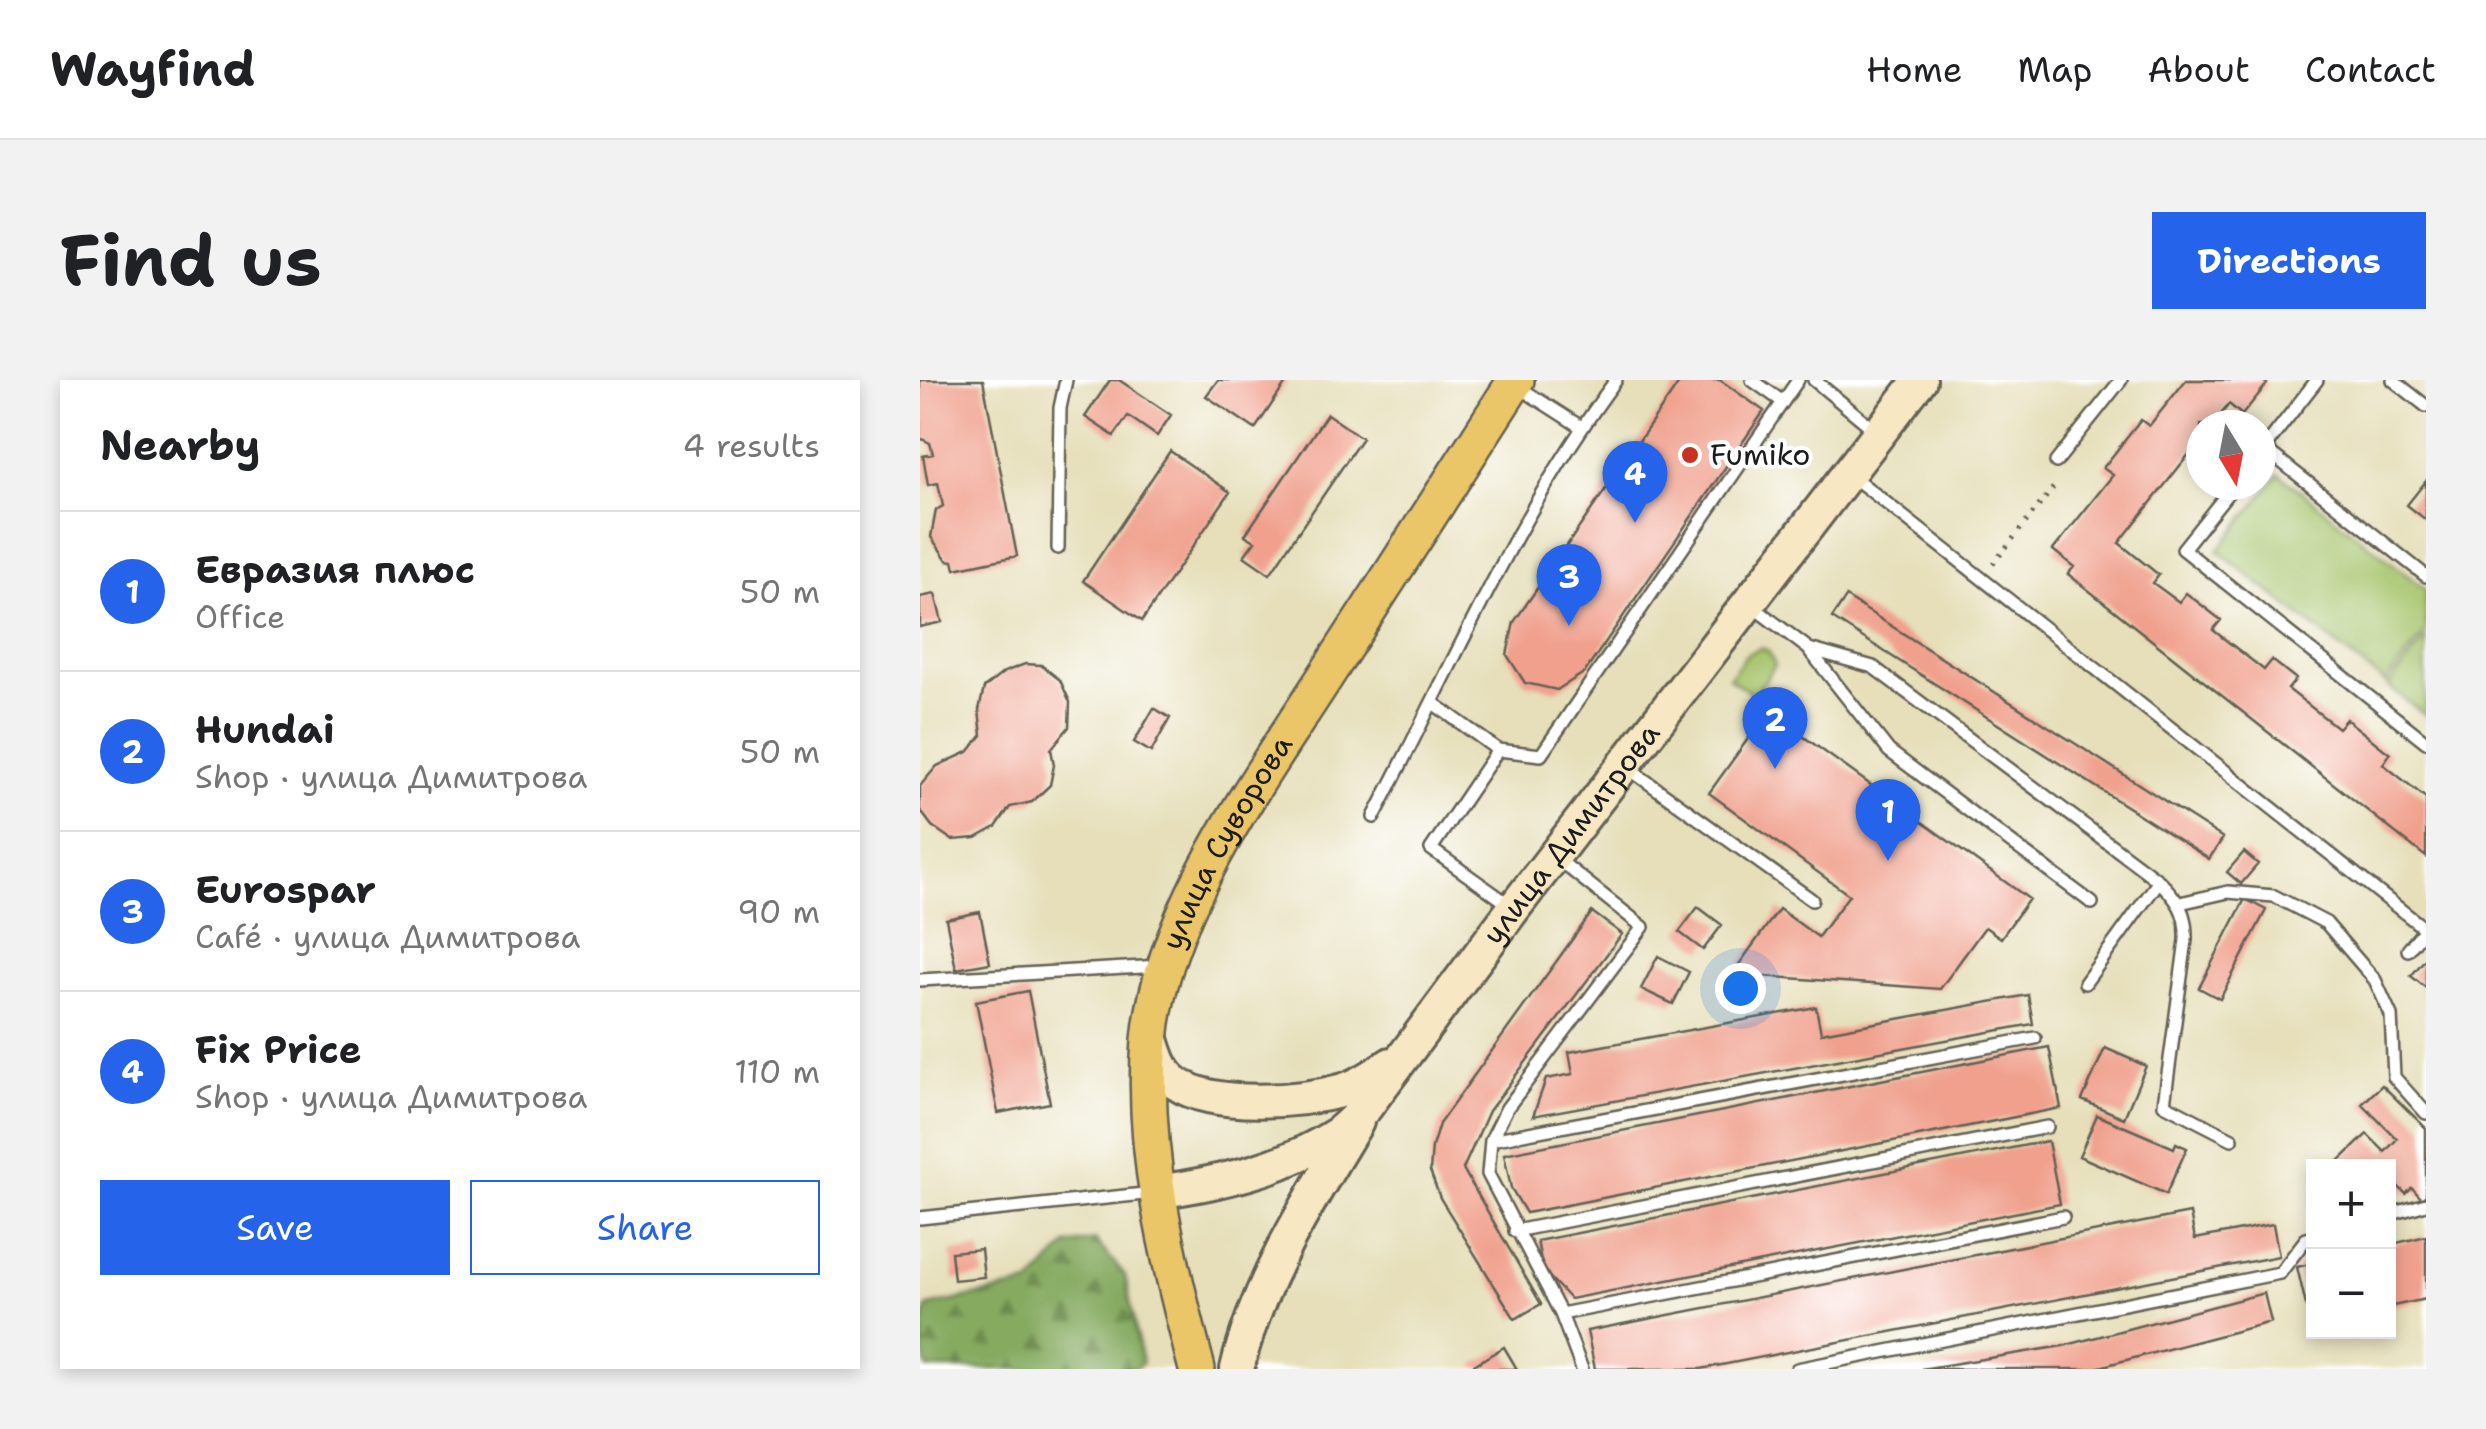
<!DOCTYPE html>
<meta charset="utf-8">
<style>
:root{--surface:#fff;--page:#f2f2f2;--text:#202124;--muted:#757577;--line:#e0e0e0;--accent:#2563eb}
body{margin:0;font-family:"Shantell Sans",sans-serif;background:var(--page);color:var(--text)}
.controls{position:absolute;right:30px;bottom:30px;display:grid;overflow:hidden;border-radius:0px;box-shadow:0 5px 15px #0003}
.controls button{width:90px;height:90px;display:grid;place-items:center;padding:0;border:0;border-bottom:2px solid var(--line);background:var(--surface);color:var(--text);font:50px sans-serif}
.compass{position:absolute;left:1266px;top:30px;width:90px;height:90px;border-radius:50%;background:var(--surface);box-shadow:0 5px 15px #0003;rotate:170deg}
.you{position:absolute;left:820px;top:608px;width:35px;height:35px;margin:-25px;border:8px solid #fff;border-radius:50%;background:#1a73e8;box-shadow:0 0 0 15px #1a73e833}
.badge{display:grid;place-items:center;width:65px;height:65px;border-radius:50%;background:var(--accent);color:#fff;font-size:32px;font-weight:700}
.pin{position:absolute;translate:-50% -82px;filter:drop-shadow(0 2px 5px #0008)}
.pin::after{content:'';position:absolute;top:52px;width:35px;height:30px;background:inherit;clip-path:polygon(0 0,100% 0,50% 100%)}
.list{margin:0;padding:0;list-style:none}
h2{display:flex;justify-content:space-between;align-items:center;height:130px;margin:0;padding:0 40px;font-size:42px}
h2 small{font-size:32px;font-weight:400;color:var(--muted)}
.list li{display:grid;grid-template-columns:65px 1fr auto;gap:30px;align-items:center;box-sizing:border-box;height:160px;padding:0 40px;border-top:2px solid var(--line)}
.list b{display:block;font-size:38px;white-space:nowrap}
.list p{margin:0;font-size:32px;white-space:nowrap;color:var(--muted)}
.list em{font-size:32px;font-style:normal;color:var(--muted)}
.actions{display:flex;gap:20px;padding:30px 40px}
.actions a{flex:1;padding:22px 0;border:2px solid var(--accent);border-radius:0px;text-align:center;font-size:35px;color:var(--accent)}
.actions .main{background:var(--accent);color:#fff}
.map{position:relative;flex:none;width:1506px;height:989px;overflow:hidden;border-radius:0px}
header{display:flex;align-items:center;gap:60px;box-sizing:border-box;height:140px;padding:0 50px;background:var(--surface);border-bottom:2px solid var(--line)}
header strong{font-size:48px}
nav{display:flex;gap:55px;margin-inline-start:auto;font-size:35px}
.intro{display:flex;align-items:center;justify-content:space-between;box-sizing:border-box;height:240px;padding:0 60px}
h1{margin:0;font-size:70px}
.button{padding:25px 45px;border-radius:0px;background:var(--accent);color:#fff;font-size:35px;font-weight:700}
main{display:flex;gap:60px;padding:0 60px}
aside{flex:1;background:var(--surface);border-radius:0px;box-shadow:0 5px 15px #0003}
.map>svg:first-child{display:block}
</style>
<header>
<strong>Wayfind</strong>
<nav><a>Home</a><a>Map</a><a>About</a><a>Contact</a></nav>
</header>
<div class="intro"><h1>Find us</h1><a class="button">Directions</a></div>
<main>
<aside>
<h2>Nearby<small>4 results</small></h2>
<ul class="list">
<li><span class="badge">1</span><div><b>Евразия плюс</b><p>Office</p></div><em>50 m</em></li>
<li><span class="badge">2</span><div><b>Hundai</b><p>Shop · улица Димитрова</p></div><em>50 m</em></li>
<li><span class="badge">3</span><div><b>Eurospar</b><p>Café · улица Димитрова</p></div><em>90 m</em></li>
<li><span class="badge">4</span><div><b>Fix Price</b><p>Shop · улица Димитрова</p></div><em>110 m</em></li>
</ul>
<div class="actions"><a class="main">Save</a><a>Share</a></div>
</aside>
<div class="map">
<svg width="1506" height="989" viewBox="0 0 1506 989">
<defs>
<pattern id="forest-firs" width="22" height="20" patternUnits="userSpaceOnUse" patternTransform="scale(2.5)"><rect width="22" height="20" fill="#85aa60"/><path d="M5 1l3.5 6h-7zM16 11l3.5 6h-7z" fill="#6c8a4e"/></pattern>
</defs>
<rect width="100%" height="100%" fill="#fff"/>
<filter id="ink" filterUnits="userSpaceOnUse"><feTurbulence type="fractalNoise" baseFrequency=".01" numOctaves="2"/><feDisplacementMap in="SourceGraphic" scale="20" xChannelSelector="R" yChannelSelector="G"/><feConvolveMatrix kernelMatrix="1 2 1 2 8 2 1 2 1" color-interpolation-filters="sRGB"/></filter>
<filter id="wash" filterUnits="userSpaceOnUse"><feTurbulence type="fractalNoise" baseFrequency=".0048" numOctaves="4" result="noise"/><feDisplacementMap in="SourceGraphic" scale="40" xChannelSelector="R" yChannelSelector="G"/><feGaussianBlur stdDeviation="2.25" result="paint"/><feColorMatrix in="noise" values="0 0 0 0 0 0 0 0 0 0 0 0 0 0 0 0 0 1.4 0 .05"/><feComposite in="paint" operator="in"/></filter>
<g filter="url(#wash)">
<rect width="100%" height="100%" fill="#e6dfba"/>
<path fill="#a7c56d" stroke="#627044" stroke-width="2.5" d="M1359,94L1506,210V252L1465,303L1298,171Z
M1506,258V336L1468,306Z
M841,268L848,271L855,285L835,316L809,298L827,274Z"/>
<path fill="url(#forest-firs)" stroke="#50633e" stroke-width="2.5" d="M175,860L205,895L222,983L215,989H8C0,967 0,947 8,926L110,904L147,865Z"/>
<g id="blocks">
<path fill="#f0a08d" d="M0,0H63L97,176L35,189L33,181L27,180L11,157L16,130L23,126L18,103L8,105L3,76L13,74L10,63L0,58Z
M190,0H199L251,35L237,56L208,36L194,56L165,37Z
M298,0H368L335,49L286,16Z
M761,0H800L844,31L665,292L637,310L605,303L587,275L594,242Z
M1266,0H1342L1347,4L1322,35L1309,24L1293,45H1281V59L1199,163L1239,195L1233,203L1259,222L1266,213L1301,240L1293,250L1344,290L1352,280L1376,299L1368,309L1418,348L1426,339L1470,374L1463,384L1506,418V477L1148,194L1154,187L1133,170L1193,95L1183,88L1221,40L1229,46Z
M407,34L442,58L350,194L324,176L335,161L325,155Z
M250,71L310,112L222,241L163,201Z
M1506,101V140L1487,125Z
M15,214L22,242L0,247V217Z
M926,217L1303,458L1289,479L912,238Z
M105,284L121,285L140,300L150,322L149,347L131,369L134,385L130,405L112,422L90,427L76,447L56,458L32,460L12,446L0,430V406L17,386L48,372L62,355L59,330L64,308L84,292Z
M234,328L250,338L231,372L214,362Z
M848,331L1109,519L1081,558L1065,547L1020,609L812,594L859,529L898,557L929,515L789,413Z
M1324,472L1338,484L1321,504L1307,492Z
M1325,519L1346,530L1300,619L1279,608Z
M778,527L802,545L783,570L759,552Z
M60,532L70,583L36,589L26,539Z
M672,532L702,554L569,731L543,789L621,924L595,939L520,818L510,791L512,767L519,744Z
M738,576L769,592L753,624L721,609Z
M1506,578V608L1491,596Z
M108,611L130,723L78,733L56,621Z
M1108,615L1113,644L613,736L626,699L653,694L649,672L896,627L901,653Z
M1129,667L1141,728L606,833L591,808L584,774Z
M1185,668L1226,686L1204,738L1162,720Z
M1462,705L1506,748V815L1502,819L1492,808L1486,814L1468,797V786H1414L1447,754L1465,772L1477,759L1442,724Z
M1177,735L1254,768L1256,763L1267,768L1246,814L1159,776Z
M1128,761L1140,824L650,919L623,890L617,861Z
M1270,833L1275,859L1353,844L1359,876L781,989H675L667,951Z
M1506,856V919L1468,927V865Z
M61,869L64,897L34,900L31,872Z
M1394,883V950L1392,951L1377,887Z
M1344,913L1351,942L1172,989H1001L1143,966Z
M584,967L597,989H556L554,985Z"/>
</g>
</g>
<g filter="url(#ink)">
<use href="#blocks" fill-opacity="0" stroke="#636053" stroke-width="2.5"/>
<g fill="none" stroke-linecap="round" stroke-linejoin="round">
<g stroke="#636053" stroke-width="16">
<path id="lane" d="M832,0L863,22
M894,0L956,51
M1397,0L1344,68L1506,196
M1473,0L1506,26
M597,6L661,47
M1136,82L1201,0
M932,96L1505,549L1488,570
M1314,105L1263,169L1506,362
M138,168L140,28L146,0
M832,226L889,269L953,287L1239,501C1258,520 1267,532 1266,560L1244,724L1312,759
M890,271L969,371L1172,523
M513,323L578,370
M708,388L892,520
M454,437C531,290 596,134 696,0
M635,477L723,547L587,728L571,760L568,794L641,934L662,989
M1260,523L1308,512L1354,516L1406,543L1455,600L1471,635L1474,697L1506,733
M591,526L511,469L578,370L621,375L878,0
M0,600L240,586
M1165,603L1239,501
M571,760L1115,658
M1468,835L1506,824
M0,838L233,813
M595,851L1127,747
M641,934L1143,837
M877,989L1360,893L1386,859L1394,857"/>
</g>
<g stroke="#636053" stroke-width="38">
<g id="secondary">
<path d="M231,656C236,673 241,692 256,703C294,729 381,722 424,710C441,705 456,694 471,684"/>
<path id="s1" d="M237,812C298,803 364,789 417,754C427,747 437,736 446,727L594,528L1000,0"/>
<path d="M317,989C338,900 390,820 437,742"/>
</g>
</g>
<g stroke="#636053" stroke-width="40">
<g id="primary">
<path id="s2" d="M277,989C249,880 221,773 230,660C241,532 339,400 407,294C470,196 534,98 596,0"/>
</g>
</g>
<path stroke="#636053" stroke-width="5" stroke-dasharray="2.5 8" stroke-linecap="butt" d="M1073,184L1137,103"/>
<use href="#lane" stroke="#fff" stroke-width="11"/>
<use href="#secondary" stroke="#f7e8c3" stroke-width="32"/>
<use href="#primary" stroke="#ebc669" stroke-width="35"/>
</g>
</g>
<circle fill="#c8321e" stroke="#fff" stroke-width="4" cx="770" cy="75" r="10"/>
<g text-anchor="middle" stroke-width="8" stroke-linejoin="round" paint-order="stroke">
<g font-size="30" fill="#1c1c1c" stroke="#fff" text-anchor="start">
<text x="790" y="85">Fumiko</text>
</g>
<g font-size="30" fill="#1c1c1c" stroke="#fff">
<text dy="10" stroke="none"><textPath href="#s1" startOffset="572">улица Димитрова</textPath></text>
<text dy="10" stroke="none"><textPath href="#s2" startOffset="548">улица Суворова</textPath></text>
</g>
</g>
</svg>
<div class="controls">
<button>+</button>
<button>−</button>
</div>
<svg class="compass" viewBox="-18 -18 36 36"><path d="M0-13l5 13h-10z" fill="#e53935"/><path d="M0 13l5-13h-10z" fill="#757577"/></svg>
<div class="you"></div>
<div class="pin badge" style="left:968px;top:481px">1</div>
<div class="pin badge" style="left:855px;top:389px">2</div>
<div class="pin badge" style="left:649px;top:246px">3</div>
<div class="pin badge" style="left:715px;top:143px">4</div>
</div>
</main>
